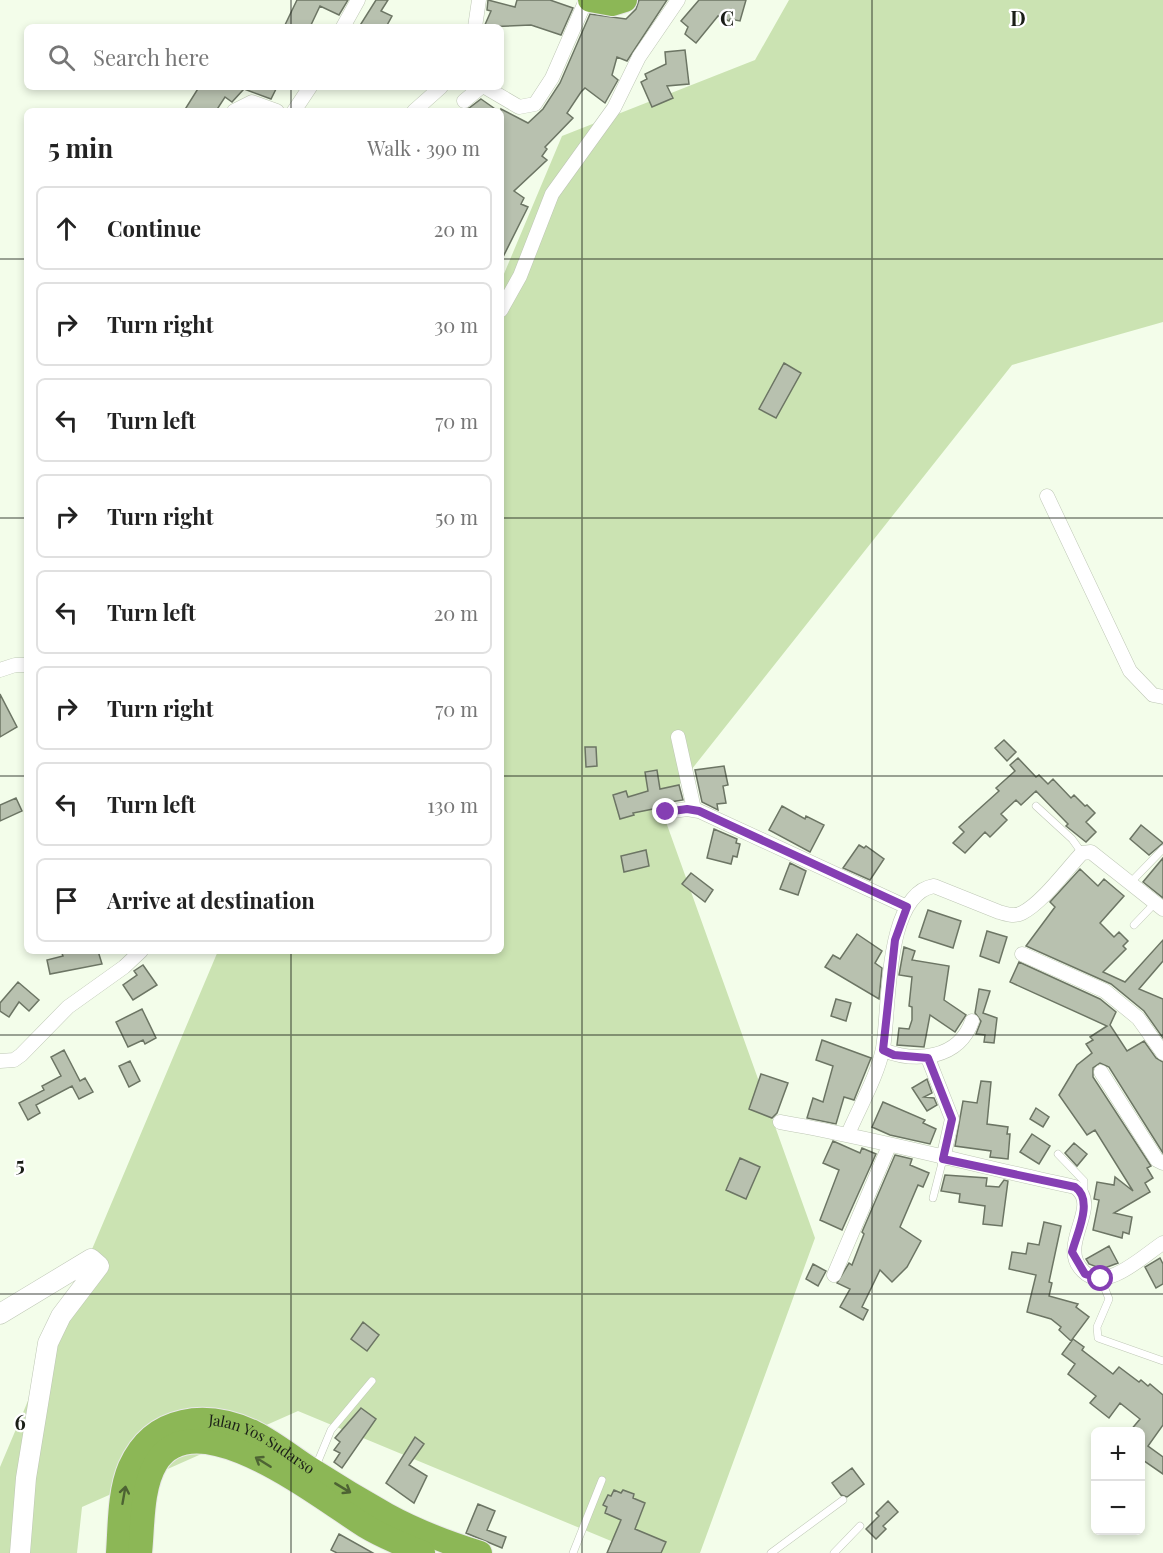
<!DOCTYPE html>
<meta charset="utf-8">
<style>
:root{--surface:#fff;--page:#f6f6f6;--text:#222;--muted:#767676;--line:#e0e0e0}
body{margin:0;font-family:"Playfair Display",serif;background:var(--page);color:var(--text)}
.controls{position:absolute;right:18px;bottom:18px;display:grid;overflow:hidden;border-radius:9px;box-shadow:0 3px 9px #0003}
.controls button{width:54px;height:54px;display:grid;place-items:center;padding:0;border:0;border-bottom:2px solid var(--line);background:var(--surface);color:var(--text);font:30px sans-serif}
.stop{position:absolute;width:18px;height:18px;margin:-14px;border:4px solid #853fb3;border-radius:50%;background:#fff}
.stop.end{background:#853fb3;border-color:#fff;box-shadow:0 2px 6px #0008}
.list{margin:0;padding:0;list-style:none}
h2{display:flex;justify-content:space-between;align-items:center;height:78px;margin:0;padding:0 24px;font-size:26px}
h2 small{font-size:20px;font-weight:400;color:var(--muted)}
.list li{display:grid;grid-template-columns:39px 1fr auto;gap:18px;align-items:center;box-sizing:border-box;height:84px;margin:0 12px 12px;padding:0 12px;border:2px solid var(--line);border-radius:9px}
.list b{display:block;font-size:22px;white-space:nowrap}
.list em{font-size:20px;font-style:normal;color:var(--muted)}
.icon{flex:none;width:33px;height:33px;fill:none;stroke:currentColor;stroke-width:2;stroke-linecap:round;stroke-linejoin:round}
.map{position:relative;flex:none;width:1163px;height:1553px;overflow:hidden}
.search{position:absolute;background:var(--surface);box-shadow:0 3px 9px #0003;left:24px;top:24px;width:480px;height:66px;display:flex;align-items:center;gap:15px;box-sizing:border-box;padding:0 21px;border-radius:9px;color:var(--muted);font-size:22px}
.panel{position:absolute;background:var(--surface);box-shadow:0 3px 9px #0003;left:24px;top:108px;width:480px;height:846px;border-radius:9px}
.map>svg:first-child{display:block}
</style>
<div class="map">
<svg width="1163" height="1553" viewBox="0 0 1163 1553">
<rect width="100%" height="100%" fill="#f3fdea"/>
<path fill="#cbe3b2" d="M789,0H1163V322L1012,365L661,808L815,1238L700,1553H640L298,1411L82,1507L77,1553H0V1467L218,951H501V281L562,136L755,60Z"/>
<path fill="#b8c1af" stroke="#6c7564" stroke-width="1.5" d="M297,0H348L339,15L320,6L310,27H284Z
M376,0H388L381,11L392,16L386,27H359Z
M488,0L515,7L517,0H550L573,8L561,35L531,25L484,27L491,11L487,10Z
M639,0H667L627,61L617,57L612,75L618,80L605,103L585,88L581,92L567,113L573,118L545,147L547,149L542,156L547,160L514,191L524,198L521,204L528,207L501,261V109L528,123L543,109L560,83L590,14L626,19L636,9Z
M699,0H746L740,21L730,19L729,21L718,16L696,43L685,34L688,27L681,21Z
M685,50L689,84L667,86L673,98L652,107L641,82L647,79L645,74L666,64L665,52Z
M199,87H277L271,99L244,89L232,102L225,97L216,111H184Z
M481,99L498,111H462L469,108Z
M784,363L801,373L776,418L759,409Z
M0,694L17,727L0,737Z
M1004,740L1016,752L1007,761L995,748Z
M585,747H596L597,766L586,767Z
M1018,758L1036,777L1039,775L1048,784L1053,779L1071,798L1074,795L1085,806L1087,805L1095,813L1086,822L1096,832L1086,842L1066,826L1068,824L1036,791L1021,805L1016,800L1001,814L1007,820L990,837L985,832L965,853L953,843L964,832L959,827L999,791L996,788L1015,771L1010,765Z
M724,766L728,785L723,786L726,803L717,804L718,810L702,802L695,770Z
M657,770L660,789L679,785L683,800L664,803L658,808L633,813L634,815L620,819L613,795L626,791L628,797L648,791L645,772Z
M16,798L22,811L0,821V805Z
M782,806L805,819L806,816L824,825L810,852L769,830Z
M1141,825L1163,843L1149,855L1130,839Z
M714,829L737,839L736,843L740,844L737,857L733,856L731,864L707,858Z
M859,845L864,848L866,846L884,859L870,880L843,868Z
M646,850L649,866L624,872L621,856Z
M1163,858V898L1143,882Z
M790,863L806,871L798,895L780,889Z
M1080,869L1098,886L1104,879L1124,896L1100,923L1114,937L1119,932L1128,941L1123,946L1126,949L1103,972L1125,982L1163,940V961L1139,989L1163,999V1038L1144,1011L1111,984L1026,946L1055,907L1050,902Z
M691,873L713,890L705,902L682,884Z
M928,910L961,921L953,948L919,937Z
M987,931L1007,937L999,963L980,956Z
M857,934L882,951L875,963L882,968L879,999L825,967L833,955L840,959Z
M904,947L915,951L912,960L949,966L944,1000L966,1015L955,1032L930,1015L924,1047L897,1045L899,1028L909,1029L912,1020V1007L909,1006L912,977L899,975Z
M61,951H98L102,964L50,974L47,960L63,956Z
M1019,962L1100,999L1116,1012L1110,1025L1127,1051L1144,1041L1156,1058L1163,1062V1153L1109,1067L1100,1063L1093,1068V1077L1151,1166L1147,1168L1153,1178L1145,1183L1150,1192L1114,1213L1132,1217L1129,1234L1123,1232L1122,1238L1093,1230L1099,1200L1094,1199L1097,1182L1114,1185L1115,1177L1133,1191L1095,1130L1087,1135L1059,1095L1077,1065L1092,1053L1086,1044L1093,1040L1090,1037L1107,1026L1010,982Z
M143,965L157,985L133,1000L123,985L137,975L134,971Z
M18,982L39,1000L29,1011L19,1002L9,1017L0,1011V1003Z
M979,989L990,991L983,1013L997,1018L994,1043L984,1042L985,1035L976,1034L981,1021L975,1013Z
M836,999L851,1003L846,1021L831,1016Z
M142,1009L156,1038L145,1044L143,1040L128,1047L116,1022Z
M822,1040L871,1058L854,1100L844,1097L836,1124L807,1118L813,1098L823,1102L833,1066L816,1060Z
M64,1050L80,1081L85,1078L93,1092L79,1099L72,1086L36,1105L40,1113L28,1120L19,1103L44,1090L42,1086L61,1076L51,1057Z
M130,1061L140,1081L129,1087L119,1066Z
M761,1074L788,1083L777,1113L772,1118L749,1109Z
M927,1079L932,1093L924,1097L934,1098L937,1105L927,1111L912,1088Z
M981,1081L991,1082L987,1124L1008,1127L1007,1134H1010L1008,1159L990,1157L991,1151L955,1146L963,1101L977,1103Z
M883,1102L925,1120L923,1123L936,1129L930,1144L890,1135L872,1127Z
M1036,1108L1049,1117L1043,1127L1030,1119Z
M1032,1134L1050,1146L1039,1164L1020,1152Z
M833,1141L860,1153L862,1148L876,1154L842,1230L820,1220L839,1170L823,1163Z
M1074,1143L1087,1154L1077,1166L1065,1153Z
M895,1155L912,1159L910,1165L929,1173L923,1187L918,1185L900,1227L921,1241L907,1267L892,1282L880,1270L862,1307L868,1310L863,1320L840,1307L850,1289L837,1283L849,1263L852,1265L864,1234L862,1232Z
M740,1158L760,1167L746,1199L726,1190Z
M945,1175L987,1178L986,1186L999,1187L1004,1180L1008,1181L1002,1226L983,1224L985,1206L959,1202L960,1194L941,1191Z
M1044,1222L1061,1226L1049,1282L1052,1283L1049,1296L1078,1304L1076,1307L1089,1317L1071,1341L1059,1330L1061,1327L1051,1319L1027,1312L1036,1275L1009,1269L1012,1252L1026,1254L1028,1243L1039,1245Z
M1109,1246L1118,1263L1102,1269L1089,1264L1086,1259Z
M1160,1258L1163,1264V1284L1156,1288L1145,1267Z
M813,1264L826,1271L818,1286L806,1279Z
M363,1322L379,1335L367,1351L351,1339Z
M1073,1339L1084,1347L1082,1350L1113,1374L1119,1367L1139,1382L1141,1380L1148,1386L1150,1384L1163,1395V1425L1148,1446L1163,1457V1474L1140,1458V1431H1130L1140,1419L1120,1403L1109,1418L1090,1403L1096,1396L1068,1374L1075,1364L1062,1354Z
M361,1408L376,1419L342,1468L334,1462L340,1453L334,1450L340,1442L335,1438Z
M415,1437L424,1444L409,1465L427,1476L414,1503L386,1483Z
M852,1468L864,1484L847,1497L841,1495L832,1483Z
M614,1490L621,1493L623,1490L634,1494L633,1498L645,1503L635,1529L666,1542L661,1553H607L621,1520L605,1513L607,1507L603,1505L608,1495L611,1496Z
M888,1501L898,1512L883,1526L886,1529L876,1539L866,1529L879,1516L876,1513Z
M478,1504L495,1511L487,1530L506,1537L502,1548L466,1533Z
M339,1534L373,1553H337L331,1550Z"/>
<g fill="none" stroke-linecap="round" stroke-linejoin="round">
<g stroke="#bec7b5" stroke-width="8">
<path id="lane" d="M1036,806L1072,839L1082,853
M1131,882L1163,849
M1134,925L1155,903
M1058,1154L1084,1181V1196
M933,1198L943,1159
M1101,1279L1109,1299L1097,1327L1098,1338L1163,1361
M316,1466L331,1430L372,1381
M573,1553L602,1480
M771,1553L843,1500
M834,1553L860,1526"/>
</g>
<g stroke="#bec7b5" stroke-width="15">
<path id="street" d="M343,27L358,0
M475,27L479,0
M485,87L519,107L535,104L552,78L586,0
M464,101L481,87
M234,111L252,102L277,111
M294,111L310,87
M414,111L441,87
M501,310L520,276L552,194L614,108L639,57L678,0
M1047,496L1130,671L1153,695L1163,697
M0,670L15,665H27
M678,737L694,809
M666,812L687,809L699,811L907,907
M1022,954L1105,991L1138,1018L1163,1053
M883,1050C916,1063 959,1059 972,1021
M928,1058L952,1119L943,1159
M0,1061L14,1060L21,1055L68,1007L124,967L141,951
M1101,1072L1157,1160L1163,1163
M780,1122C879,1139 976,1166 1075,1187C1103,1206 1056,1245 1083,1271C1105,1294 1144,1255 1163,1243
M848,1134C859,1108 878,1075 883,1048C890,1009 884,894 934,886L999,912C1007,914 1014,917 1022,913C1042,903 1066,870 1082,853L1091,852L1163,909
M834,1275L889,1146"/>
</g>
<g stroke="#bec7b5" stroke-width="21">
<path id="secondary" d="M0,1314L91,1259L99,1266L61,1316L48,1343L26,1478L20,1553"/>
</g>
<g stroke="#e8e8e8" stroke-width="26">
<g id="highway">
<path d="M590,0L612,4L625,0"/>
<path id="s1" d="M118,1553C120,1526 119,1493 130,1467C153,1415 207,1410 255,1433C275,1443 293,1458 312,1470C337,1486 362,1501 387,1515C416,1531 448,1543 480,1553"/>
<path d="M140,1553C143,1525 141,1488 156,1463C195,1397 323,1500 365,1526C383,1537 403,1545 423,1553"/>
</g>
</g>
<use href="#lane" stroke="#fff" stroke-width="7"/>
<use href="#street" stroke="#fff" stroke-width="14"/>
<use href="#secondary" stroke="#fff" stroke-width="20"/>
<use href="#highway" stroke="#8cb756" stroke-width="24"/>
</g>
<defs><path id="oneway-shaft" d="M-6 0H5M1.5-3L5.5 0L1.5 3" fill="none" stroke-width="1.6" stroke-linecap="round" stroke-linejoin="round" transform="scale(1.5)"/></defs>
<g stroke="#4d6333">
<use href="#oneway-shaft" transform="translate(263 1462) rotate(-148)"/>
<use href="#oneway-shaft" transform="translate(343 1488) rotate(31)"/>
<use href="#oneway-shaft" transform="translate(124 1495) rotate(-80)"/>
</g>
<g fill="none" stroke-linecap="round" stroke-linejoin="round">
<path stroke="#853fb3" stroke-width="8" d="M666,812L687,809L699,811L907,907L895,940L883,1050L894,1055L928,1058L952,1119L943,1159L1075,1187C1094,1200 1077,1233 1072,1252L1085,1274L1101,1279"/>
</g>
<path fill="none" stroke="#1a1e17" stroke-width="1.5" stroke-opacity="0.55" d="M291,0V27M582,0V1553M872,0V1553M291,87V111M0,259H27M501,259H1163M0,518H27M501,518H1163M0,776H27M501,776H1163M291,951V1553M0,1035H1163M0,1294H1163"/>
<g text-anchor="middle" stroke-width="4.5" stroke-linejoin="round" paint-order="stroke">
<g font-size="15" fill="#1a1e17" stroke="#fff">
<text dy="5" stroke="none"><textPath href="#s1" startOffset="244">Jalan Yos Sudarso</textPath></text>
</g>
</g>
<g font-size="20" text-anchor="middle" font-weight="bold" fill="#1a1e17" stroke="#fff" stroke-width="4.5" stroke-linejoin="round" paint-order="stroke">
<text x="727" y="26">C</text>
<text x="1018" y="26">D</text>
<text x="20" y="1172">5</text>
<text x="20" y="1430">6</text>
</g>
</svg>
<div class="controls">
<button>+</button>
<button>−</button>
</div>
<div class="stop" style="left:1101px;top:1279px"></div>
<div class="stop end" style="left:666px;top:812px"></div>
<div class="search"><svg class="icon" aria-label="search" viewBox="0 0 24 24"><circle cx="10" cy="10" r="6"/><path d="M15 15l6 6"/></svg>Search here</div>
<section class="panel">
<h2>5 min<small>Walk · 390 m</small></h2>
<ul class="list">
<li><svg class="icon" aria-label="ahead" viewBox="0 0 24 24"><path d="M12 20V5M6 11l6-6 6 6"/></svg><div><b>Continue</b></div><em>20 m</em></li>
<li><svg class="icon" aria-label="right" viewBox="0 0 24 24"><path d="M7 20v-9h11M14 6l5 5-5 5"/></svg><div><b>Turn right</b></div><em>30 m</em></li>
<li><svg class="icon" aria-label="left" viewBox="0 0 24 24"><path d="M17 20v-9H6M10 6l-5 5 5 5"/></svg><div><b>Turn left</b></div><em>70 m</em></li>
<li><svg class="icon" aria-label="right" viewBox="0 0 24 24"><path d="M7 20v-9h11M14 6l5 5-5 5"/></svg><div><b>Turn right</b></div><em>50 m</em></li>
<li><svg class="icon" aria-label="left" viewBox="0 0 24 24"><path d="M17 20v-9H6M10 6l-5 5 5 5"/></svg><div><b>Turn left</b></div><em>20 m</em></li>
<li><svg class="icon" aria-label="right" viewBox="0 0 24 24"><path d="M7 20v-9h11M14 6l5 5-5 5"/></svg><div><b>Turn right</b></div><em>70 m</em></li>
<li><svg class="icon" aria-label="left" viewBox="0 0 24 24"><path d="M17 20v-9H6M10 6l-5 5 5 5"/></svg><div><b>Turn left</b></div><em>130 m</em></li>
<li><svg class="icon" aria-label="arrive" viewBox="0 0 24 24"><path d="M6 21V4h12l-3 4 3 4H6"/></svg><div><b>Arrive at destination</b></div></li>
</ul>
</section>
</div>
